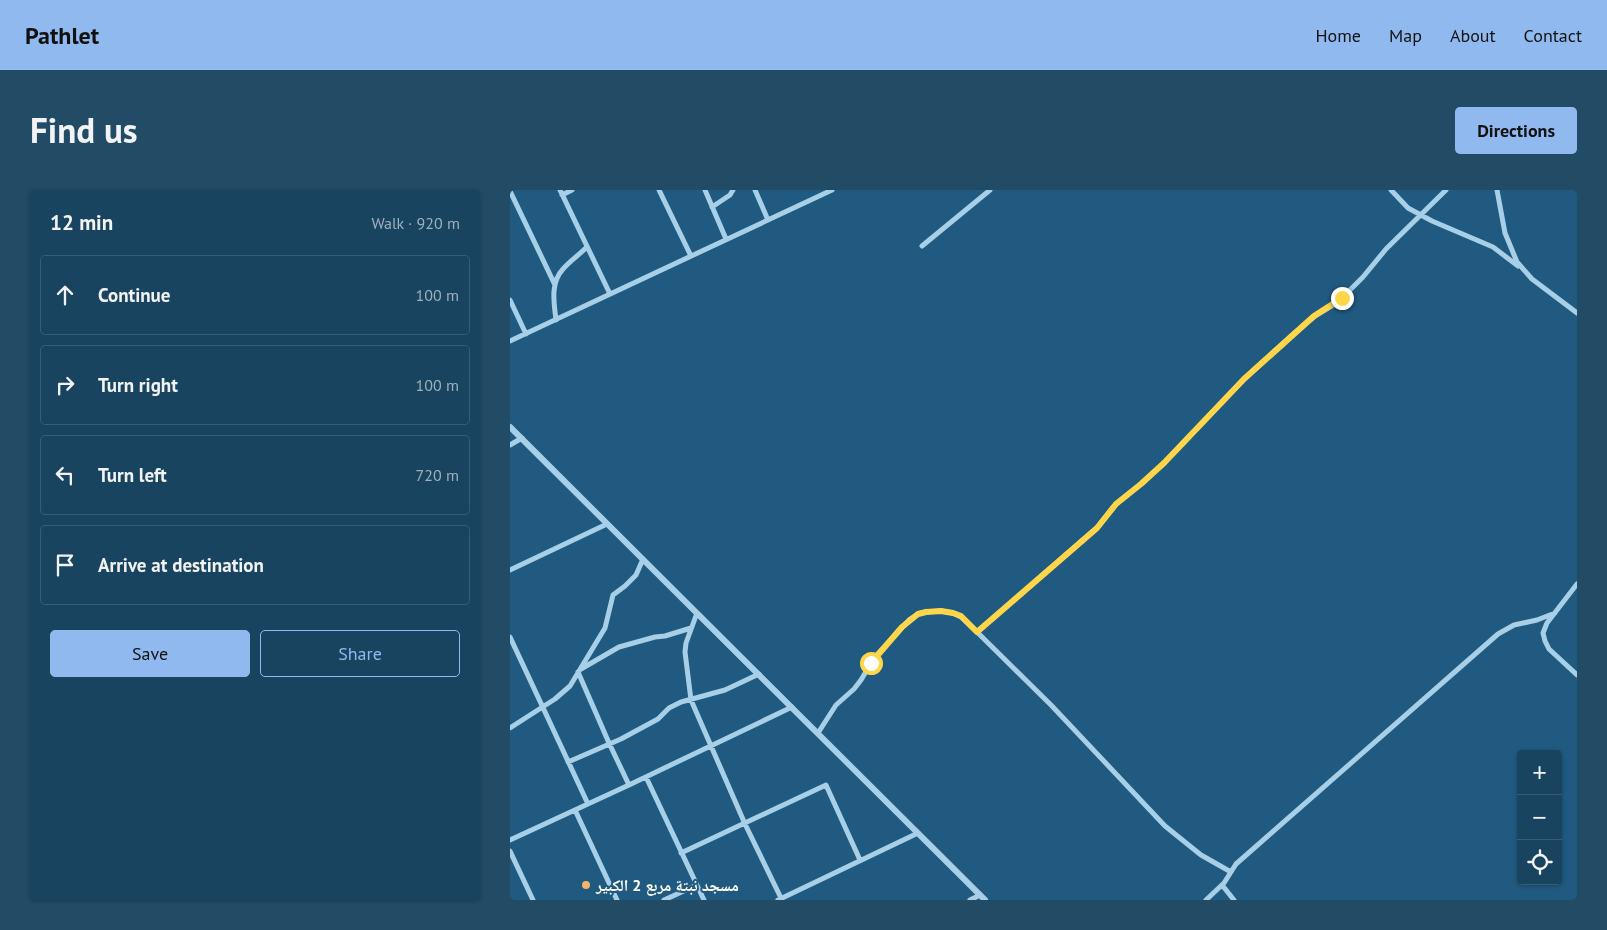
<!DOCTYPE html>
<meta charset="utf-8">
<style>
:root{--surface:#194460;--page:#224b66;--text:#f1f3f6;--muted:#9fb0bd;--line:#375c75;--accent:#90b9f0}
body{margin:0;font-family:"PT Sans","Noto Naskh Arabic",sans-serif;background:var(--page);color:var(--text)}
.controls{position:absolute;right:15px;bottom:15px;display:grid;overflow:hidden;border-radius:5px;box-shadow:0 1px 4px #0004}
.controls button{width:45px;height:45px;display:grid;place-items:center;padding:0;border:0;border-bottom:1px solid var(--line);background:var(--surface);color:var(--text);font:25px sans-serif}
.stop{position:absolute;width:15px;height:15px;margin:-11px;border:4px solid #ffd54a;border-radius:50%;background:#fff}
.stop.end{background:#ffd54a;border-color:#fff;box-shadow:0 1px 5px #0008}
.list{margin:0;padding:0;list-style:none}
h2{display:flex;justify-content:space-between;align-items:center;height:65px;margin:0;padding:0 20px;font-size:21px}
h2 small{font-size:16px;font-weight:400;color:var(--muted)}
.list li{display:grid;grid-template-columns:32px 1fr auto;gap:15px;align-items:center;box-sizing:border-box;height:80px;margin:0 10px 10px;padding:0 10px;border:1px solid var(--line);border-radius:5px}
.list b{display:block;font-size:19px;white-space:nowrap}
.list em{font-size:16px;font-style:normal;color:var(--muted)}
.actions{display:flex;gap:10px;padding:15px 20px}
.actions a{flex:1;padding:11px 0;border:1px solid var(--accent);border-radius:5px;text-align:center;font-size:18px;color:var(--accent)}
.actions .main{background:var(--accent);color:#111}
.icon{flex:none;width:28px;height:28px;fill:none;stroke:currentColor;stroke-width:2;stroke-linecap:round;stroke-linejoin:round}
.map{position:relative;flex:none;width:1067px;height:710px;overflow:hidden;border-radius:5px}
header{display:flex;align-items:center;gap:30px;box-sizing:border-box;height:70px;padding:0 25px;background:var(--accent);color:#111}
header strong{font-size:24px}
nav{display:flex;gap:28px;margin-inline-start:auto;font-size:18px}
.intro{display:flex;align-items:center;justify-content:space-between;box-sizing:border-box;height:120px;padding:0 30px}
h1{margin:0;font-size:35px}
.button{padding:12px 22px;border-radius:5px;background:var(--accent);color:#111;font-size:18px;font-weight:700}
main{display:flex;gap:30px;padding:0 30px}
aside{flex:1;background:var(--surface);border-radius:5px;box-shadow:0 1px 4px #0004}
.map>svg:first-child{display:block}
</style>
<header>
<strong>Pathlet</strong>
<nav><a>Home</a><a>Map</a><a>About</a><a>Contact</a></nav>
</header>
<div class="intro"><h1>Find us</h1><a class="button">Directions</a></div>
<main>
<aside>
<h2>12 min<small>Walk · 920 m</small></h2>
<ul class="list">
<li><svg class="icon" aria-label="ahead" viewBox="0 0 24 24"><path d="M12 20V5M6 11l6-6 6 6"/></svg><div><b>Continue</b></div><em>100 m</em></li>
<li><svg class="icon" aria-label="right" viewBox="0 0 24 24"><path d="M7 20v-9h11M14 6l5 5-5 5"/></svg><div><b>Turn right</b></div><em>100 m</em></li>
<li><svg class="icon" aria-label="left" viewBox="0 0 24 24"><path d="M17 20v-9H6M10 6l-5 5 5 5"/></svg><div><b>Turn left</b></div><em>720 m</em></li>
<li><svg class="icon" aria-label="arrive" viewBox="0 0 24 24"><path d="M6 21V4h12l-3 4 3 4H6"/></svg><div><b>Arrive at destination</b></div></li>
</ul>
<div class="actions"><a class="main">Save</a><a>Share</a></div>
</aside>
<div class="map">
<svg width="1067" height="710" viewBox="0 0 1067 710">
<rect width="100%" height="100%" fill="#215a80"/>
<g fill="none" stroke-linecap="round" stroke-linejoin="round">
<path stroke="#a7cfe7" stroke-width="5" d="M50,0L100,104
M149,0L181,66
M195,0L216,49
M245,0L258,30
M881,0L898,18L922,31L983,57L1008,76
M987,0L995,43L1007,72L1022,89L1067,123
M0,1L45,95
M52,5L62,0
M202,17L220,5L223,0
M412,56L480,0
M0,110L16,144
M46,130C44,113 40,93 53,79C60,71 70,64 77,57
M0,151L322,0
M0,255L12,248
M0,380L97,334
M1067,394L1037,433L1033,443L1035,451L1039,459L1067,485
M187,423L176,453L175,462L181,510L235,634L271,708
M467,442L587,338L606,314L631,294L654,273L734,189L780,147L805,126L828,112L853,87L876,59L936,0
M0,447L78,614
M71,479L109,457L145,447L155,446L181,438
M68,482L99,553L119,595
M0,538L45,509L60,496L95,438L103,405L115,396L126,385L133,369
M308,543L326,515L344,499L351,490L364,468L400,429L408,424L416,422L431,421L443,423L451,427L467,442L541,515L655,636L691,665L721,682
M58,572L111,549L148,529L159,518L171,512L215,500L249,484
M136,587L194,710
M65,620L107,710
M0,650L119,595L282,517
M0,661L23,710
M171,663L316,595L350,670
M712,695L724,710
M154,710L187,695
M268,710L408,643
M460,710L470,705
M696,710L714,693L726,674L988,444L1004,435L1027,430L1045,423"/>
<path stroke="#a7cfe7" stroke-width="6" d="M0,237L475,710"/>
</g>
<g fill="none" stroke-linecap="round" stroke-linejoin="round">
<path stroke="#ffd54a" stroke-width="6" d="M361,473L392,437L408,424L416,422L431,421L443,423L451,426L467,442L587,338L606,314L631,294L654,273L734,189L804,126L832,108"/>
</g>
<circle fill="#f3b469" stroke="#215a80" stroke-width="2" cx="76" cy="695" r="5"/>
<g text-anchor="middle" stroke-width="4" stroke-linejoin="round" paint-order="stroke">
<g font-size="16" font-weight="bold" fill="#fff" stroke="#215a80" text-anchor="start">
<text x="86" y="701">مسجد نبتة مربع 2 الكبير</text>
</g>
</g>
</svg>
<div class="controls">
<button>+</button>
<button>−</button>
<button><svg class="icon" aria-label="locate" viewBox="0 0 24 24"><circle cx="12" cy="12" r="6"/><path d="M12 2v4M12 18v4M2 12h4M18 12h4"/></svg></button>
</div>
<div class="stop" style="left:361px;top:473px"></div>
<div class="stop end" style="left:832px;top:108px"></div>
</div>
</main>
